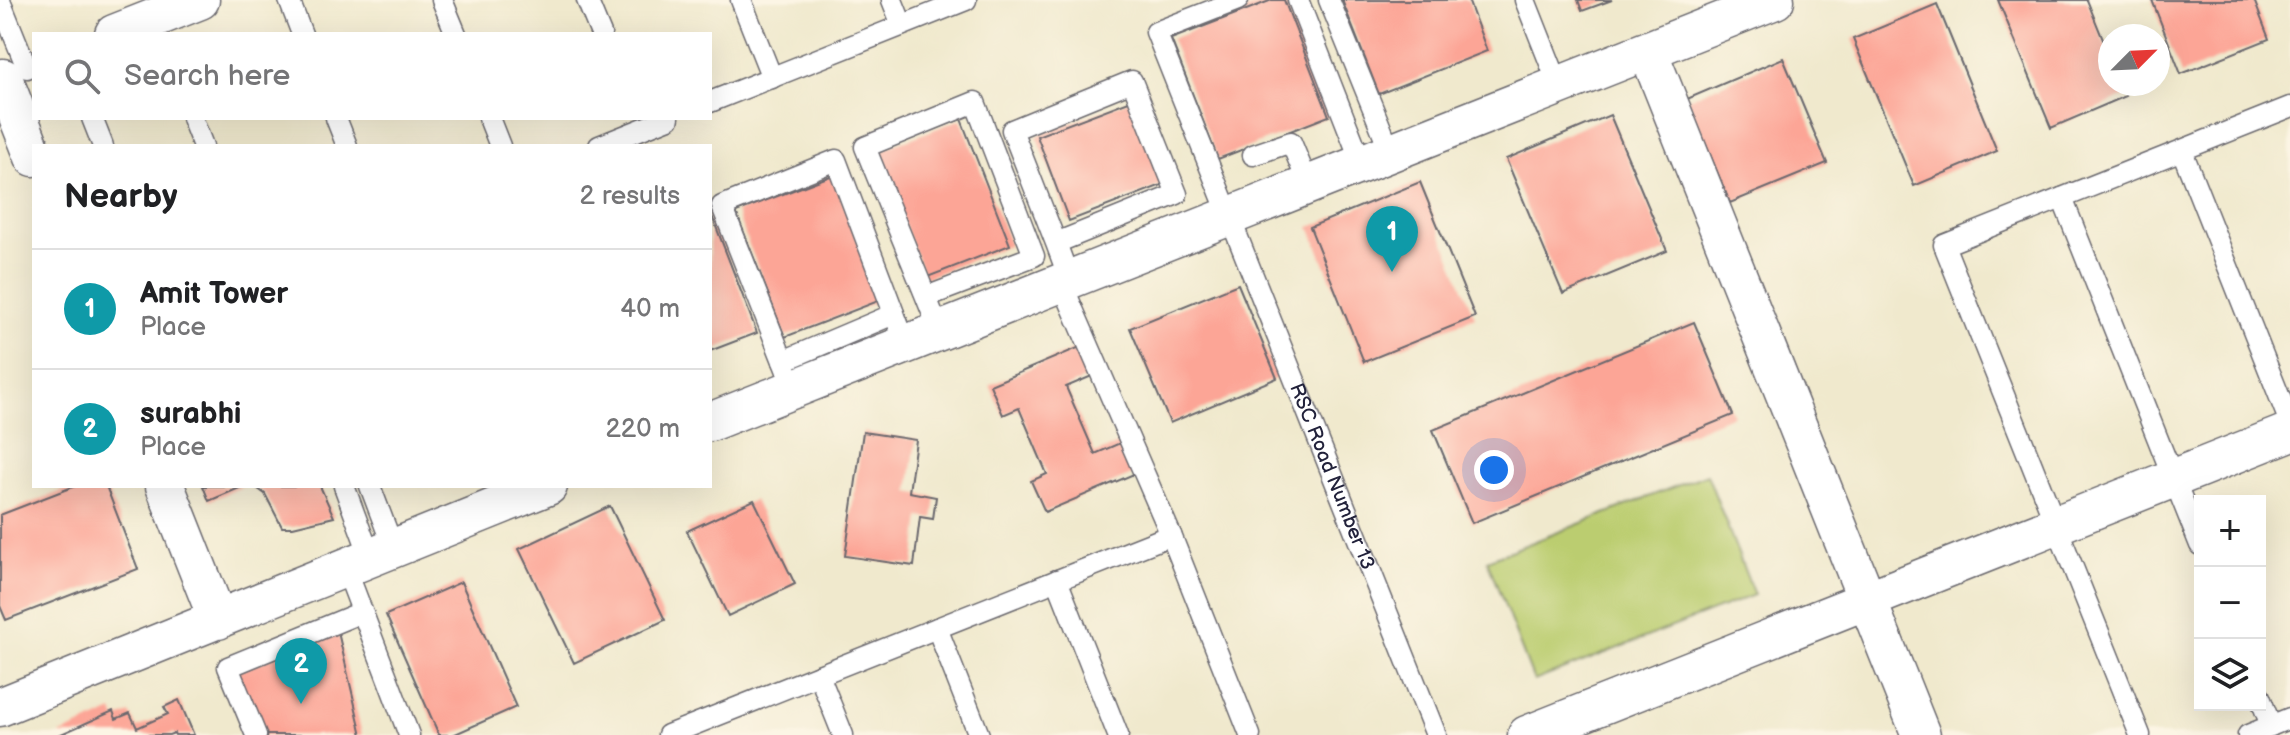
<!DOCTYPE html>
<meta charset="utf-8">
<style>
:root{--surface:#fff;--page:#f2f2f2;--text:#202124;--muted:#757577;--line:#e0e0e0;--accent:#0b8043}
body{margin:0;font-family:"Balsamiq Sans",sans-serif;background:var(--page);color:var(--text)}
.controls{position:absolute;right:24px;bottom:24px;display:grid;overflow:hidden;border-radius:0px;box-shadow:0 8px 32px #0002}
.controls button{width:72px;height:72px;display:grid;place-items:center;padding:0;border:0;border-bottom:2px solid var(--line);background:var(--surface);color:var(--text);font:40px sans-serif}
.compass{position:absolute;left:2098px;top:24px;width:72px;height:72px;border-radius:50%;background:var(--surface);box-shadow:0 8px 32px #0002;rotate:66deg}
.you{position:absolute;left:1494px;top:470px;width:28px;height:28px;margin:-20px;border:6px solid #fff;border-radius:50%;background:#1a73e8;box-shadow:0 0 0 12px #1a73e833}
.badge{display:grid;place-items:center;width:52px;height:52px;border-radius:50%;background:var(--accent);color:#fff;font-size:26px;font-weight:700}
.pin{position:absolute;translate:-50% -66px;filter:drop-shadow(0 2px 4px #0008)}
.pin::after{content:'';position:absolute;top:42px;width:28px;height:24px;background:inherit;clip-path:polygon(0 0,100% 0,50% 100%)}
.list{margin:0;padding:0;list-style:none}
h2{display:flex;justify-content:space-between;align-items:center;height:104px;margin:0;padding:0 32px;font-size:34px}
h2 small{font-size:26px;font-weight:400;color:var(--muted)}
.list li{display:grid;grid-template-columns:52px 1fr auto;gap:24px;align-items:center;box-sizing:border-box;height:120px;padding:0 32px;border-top:2px solid var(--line)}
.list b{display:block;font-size:30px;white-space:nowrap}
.list p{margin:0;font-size:26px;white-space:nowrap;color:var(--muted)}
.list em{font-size:26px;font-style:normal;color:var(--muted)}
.icon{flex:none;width:44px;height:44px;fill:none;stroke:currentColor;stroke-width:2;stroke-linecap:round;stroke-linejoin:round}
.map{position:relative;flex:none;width:2290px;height:735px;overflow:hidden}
.search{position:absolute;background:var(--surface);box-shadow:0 8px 32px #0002;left:32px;top:32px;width:680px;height:88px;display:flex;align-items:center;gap:20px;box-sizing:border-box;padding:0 28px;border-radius:0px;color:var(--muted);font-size:30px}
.panel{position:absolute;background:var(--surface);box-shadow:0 8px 32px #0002;left:32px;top:144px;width:680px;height:344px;border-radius:0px}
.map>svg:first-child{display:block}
</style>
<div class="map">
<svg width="2290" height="735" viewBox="0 0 2290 735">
<rect width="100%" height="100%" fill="#fcf5e5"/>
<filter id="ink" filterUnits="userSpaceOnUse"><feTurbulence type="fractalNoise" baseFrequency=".0125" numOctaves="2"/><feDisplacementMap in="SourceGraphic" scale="16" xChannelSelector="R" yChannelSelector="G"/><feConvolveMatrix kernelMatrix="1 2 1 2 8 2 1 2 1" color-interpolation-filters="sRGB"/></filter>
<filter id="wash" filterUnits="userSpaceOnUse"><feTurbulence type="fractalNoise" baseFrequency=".006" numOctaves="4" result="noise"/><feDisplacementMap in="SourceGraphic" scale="32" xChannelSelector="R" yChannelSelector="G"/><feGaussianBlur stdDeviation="1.8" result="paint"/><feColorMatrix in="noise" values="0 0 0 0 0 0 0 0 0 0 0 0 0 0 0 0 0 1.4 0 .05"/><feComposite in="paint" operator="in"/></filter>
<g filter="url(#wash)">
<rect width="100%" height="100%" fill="#f0e9cd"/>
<path fill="#bbcd70" stroke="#6e7856" stroke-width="2" d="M1707,474L1754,595L1534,681L1487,560Z"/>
<g id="blocks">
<path fill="#fca596" d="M1272,0H1284L1329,116L1218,159L1171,39Z
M1342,0H1468L1487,51L1379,94Z
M1578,0H1612L1582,11Z
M1998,0H2087L2110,57V84H2121L2126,96L2051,128Z
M2152,0H2254L2269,39L2181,74Z
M1937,4L1997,151L1914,186L1853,39Z
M1783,58L1827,163L1730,203L1687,99Z
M1134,99L1167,183L1069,221L1037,136Z
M1610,115L1667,251L1563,294L1506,159Z
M961,119L1010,245L925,278L876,152Z
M833,175L881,300L785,337L736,212Z
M1420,182L1475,317L1364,362L1310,227Z
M710,211L757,333L710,351Z
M1238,284L1277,378L1170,423L1130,328Z
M1694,322L1733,415L1472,523L1433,430Z
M1080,347L1092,376L1066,387L1095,454L1120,443L1134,474L1045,512L1031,481L1047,474L1019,408L1003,415L990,385Z
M863,432L916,440L909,492L936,497L933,519L920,517L914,566L845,556Z
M75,486H106L138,569L6,620L0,606V515Z
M203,486H244L209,501Z
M254,486H320L334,517L293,527H282L265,494Z
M754,500L795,584L728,616L687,531Z
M610,506L665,620L574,663L519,549Z
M461,582L516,707L453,735H439L386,615Z
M338,632L362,735H262L235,672Z
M179,700L194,735H175L174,733L169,735H59L113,711L116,719L130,713L137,728L168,714L164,707Z"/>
</g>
</g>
<g filter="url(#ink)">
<use href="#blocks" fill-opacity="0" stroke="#6a686e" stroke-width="2"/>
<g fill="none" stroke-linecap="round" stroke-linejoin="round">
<g stroke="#6a686e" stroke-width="23">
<g id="lane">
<path d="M289,0L302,34"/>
<path d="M442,0L456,34"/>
<path d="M587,0L601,34"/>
<path d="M741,0L772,78"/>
<path d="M892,0L902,25"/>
<path id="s1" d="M1238,0L1156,32L1436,735"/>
<path d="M1298,0L1362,164"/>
<path d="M1329,0L1391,153"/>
<path d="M1525,0L1559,86"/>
<path d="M0,1L27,68"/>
<path d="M710,102L966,0"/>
<path d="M92,118L103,146"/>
<path d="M192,118L203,146"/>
<path d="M336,118L347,146"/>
<path d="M489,118L500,146"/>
<path d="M599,146L669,118"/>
<path d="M2182,151L2290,423"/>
<path d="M1253,155L1291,142L1309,186"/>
<path d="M2062,198L2200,545"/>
<path d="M1056,243L1012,130L1132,81L1177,194L1056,243L1070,281"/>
<path d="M1062,284L1171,535L1250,735"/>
<path d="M926,297L865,147L975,102L1034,256L926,297L940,332"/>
<path d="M783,361L894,314"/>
<path d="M794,389L722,206L836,160L906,345"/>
<path d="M344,486L370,556"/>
<path d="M370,486L393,547"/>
<path d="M345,566L409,735"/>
<path d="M1057,580L1118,735"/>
<path d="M937,628L979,735"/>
<path d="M819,675L843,735"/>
<path d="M2260,697L2271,726"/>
<path d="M256,735L228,667L362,612"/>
<path d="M668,735L1171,535"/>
<path d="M2140,735L1944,245L2290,107"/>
<path d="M2248,735L2290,718"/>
</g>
</g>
<g stroke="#6a686e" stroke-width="41">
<path id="street" d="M114,34L200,0
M1648,51L1921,735
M3,78L34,157
M710,422L1775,0
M165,486L218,620
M0,707L548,486
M1527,735L2290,432"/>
</g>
<use href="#lane" stroke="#fff" stroke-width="20"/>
<use href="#street" stroke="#fff" stroke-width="38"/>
</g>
</g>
<g text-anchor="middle" stroke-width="6" stroke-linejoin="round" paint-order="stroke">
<g font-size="20" fill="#22223b" stroke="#fcf5e5">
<text dy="7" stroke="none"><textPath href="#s1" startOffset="566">RSC Road Number 13</textPath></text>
</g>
</g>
</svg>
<div class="controls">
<button>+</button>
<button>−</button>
<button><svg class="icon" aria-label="layers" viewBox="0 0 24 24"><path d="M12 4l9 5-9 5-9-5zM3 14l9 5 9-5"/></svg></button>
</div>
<svg class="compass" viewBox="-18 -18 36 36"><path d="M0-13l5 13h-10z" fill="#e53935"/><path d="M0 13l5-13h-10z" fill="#757577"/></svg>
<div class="you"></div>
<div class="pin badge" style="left:1392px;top:272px;background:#0f9aa8">1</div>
<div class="pin badge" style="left:301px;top:704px;background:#0f9aa8">2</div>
<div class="search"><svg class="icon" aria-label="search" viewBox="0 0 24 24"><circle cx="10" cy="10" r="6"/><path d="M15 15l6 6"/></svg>Search here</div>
<section class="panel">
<h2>Nearby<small>2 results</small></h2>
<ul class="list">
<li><span class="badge" style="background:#0f9aa8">1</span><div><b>Amit Tower</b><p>Place</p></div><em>40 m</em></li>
<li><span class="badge" style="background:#0f9aa8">2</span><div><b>surabhi</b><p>Place</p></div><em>220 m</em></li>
</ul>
</section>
</div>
